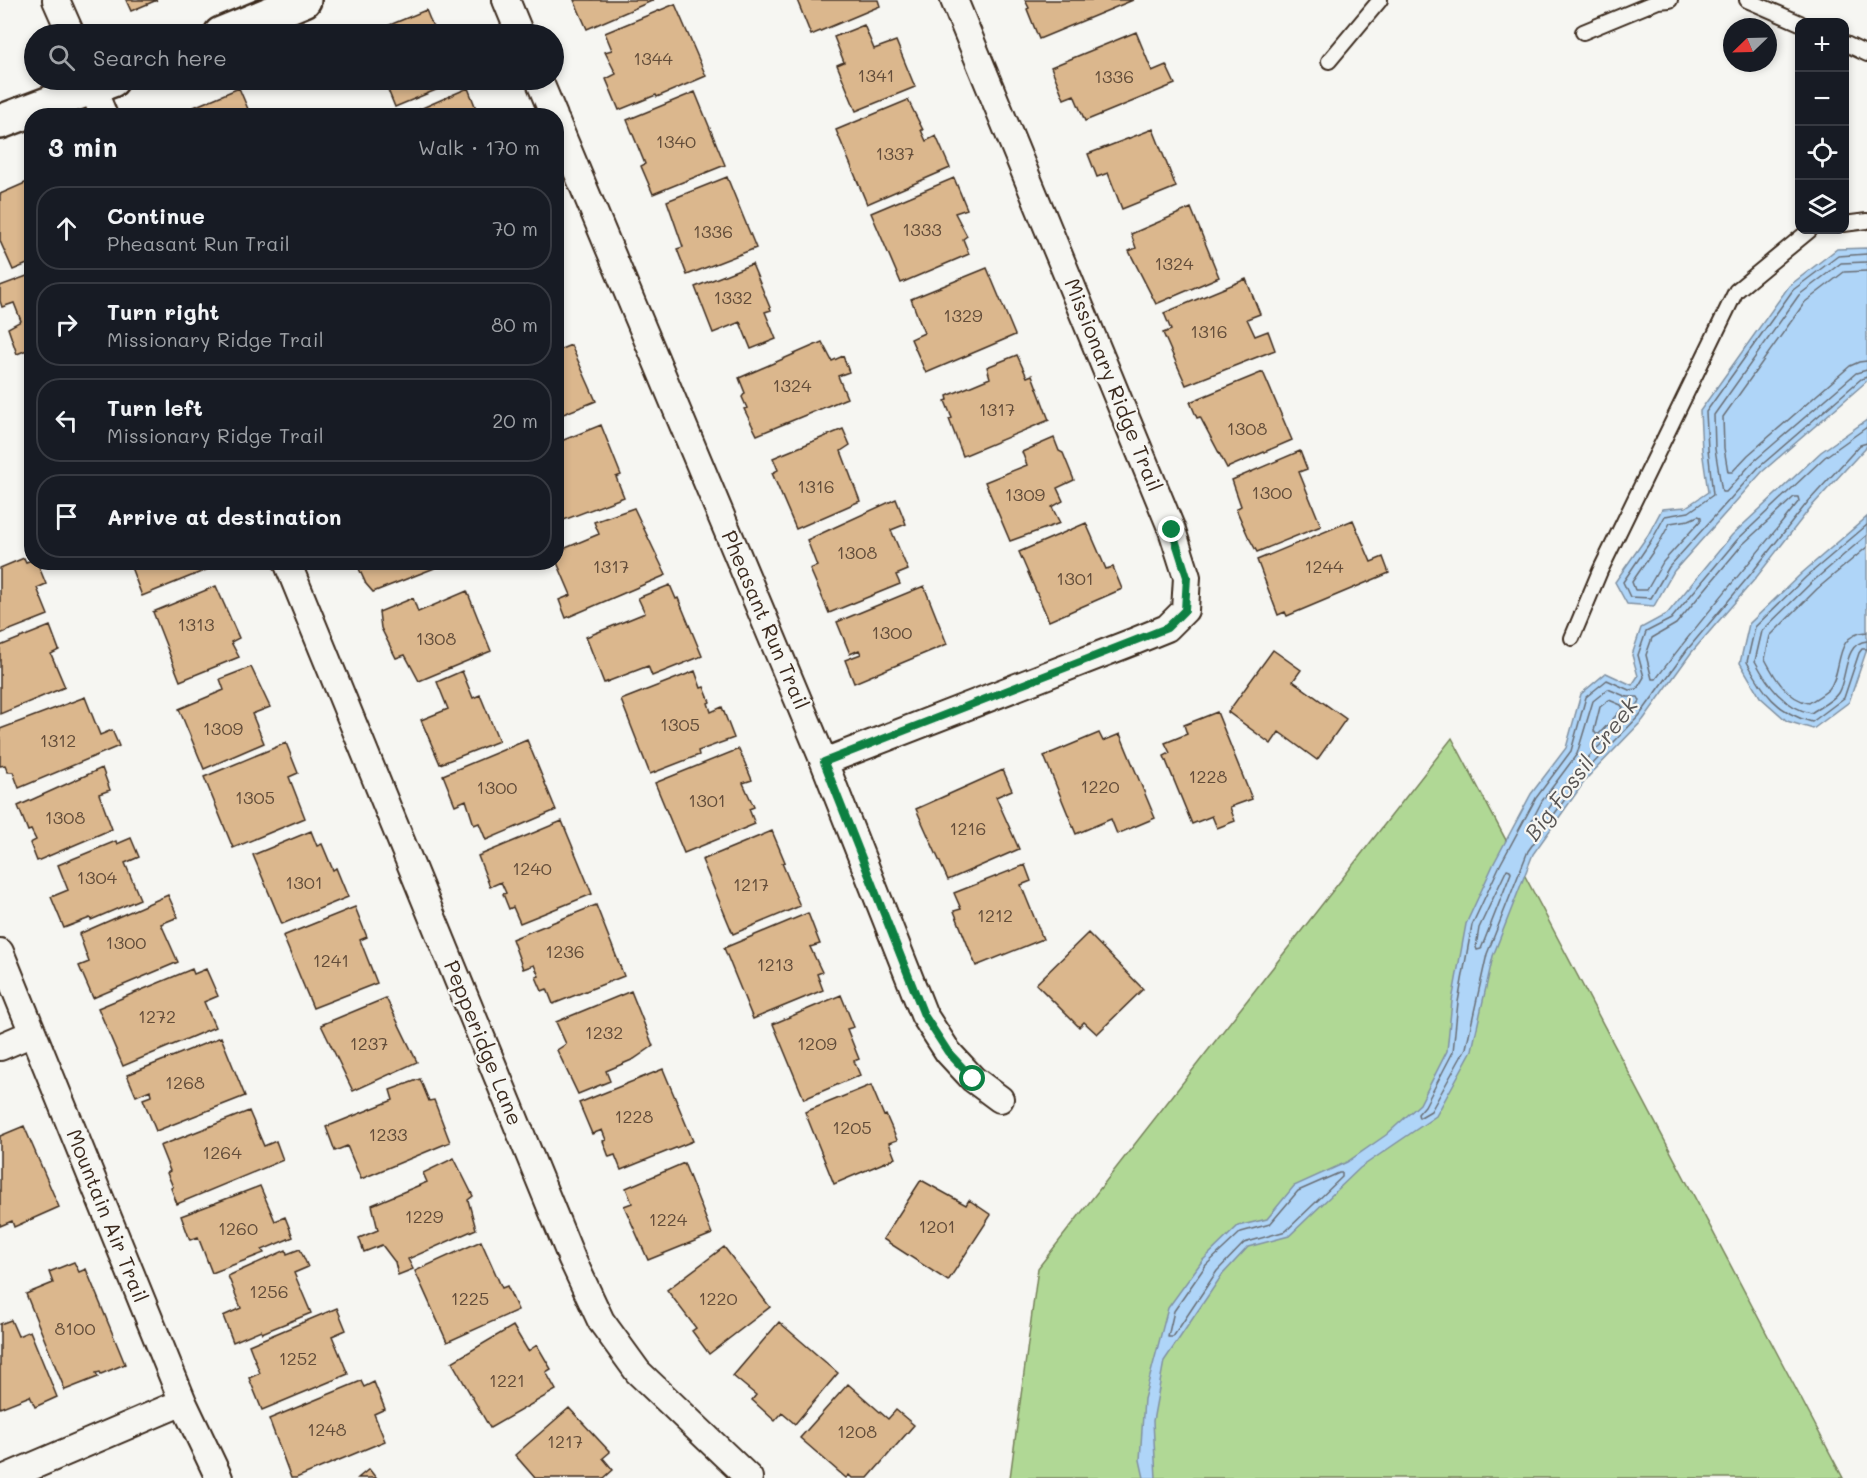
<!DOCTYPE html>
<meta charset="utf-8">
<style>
:root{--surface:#171b24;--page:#242831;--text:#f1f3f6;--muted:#9ea1a6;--line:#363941}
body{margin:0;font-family:Mali,sans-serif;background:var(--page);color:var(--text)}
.controls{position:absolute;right:18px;top:18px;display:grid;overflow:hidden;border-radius:12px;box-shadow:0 3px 9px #0003}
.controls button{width:54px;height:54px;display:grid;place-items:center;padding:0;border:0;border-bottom:2px solid var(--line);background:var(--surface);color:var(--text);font:30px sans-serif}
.compass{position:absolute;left:1723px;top:18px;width:54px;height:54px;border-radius:50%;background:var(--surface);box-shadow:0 3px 9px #0003;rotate:247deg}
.stop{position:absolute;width:18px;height:18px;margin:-14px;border:4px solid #0b8043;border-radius:50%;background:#fff}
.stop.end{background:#0b8043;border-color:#fff;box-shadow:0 2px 6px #0008}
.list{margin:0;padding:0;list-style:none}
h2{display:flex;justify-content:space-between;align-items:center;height:78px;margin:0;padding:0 24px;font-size:26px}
h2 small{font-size:20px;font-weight:400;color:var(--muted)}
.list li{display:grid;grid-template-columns:39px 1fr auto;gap:18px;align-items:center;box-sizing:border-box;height:84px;margin:0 12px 12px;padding:0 12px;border:2px solid var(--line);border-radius:24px}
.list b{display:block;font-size:22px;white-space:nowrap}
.list p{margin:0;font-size:20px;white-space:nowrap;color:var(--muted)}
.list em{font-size:20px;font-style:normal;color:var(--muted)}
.icon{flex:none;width:33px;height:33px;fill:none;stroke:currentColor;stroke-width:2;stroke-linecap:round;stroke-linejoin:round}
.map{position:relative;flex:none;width:1867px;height:1478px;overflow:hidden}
.search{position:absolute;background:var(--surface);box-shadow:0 3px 9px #0003;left:24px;top:24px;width:540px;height:66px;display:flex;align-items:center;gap:15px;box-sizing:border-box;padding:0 21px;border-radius:33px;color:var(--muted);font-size:22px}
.panel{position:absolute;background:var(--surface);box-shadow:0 3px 9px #0003;left:24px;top:108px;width:540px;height:462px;border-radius:24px}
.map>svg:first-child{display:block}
</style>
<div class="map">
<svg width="1867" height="1478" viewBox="0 0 1867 1478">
<rect width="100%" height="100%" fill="#f6f6f2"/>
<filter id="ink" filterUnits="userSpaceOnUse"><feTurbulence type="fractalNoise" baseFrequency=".0167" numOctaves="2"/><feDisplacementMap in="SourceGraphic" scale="12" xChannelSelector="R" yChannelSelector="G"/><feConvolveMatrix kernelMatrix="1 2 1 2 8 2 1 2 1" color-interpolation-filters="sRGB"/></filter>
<g filter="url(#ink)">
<path fill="#b0d895" stroke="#76815a" stroke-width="1.5" d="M1452,738L1843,1478H1010L1038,1268Z"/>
<path fill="#afd5f8" stroke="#8191a1" stroke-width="1.5" d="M1867,248V381L1762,472L1674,571L1654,606L1627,604L1615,582L1648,535L1662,509L1686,507L1708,492L1702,450L1700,411L1789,286L1837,249Z
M1867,420V446L1811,507L1755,579L1691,653L1643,720L1587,778L1533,854L1493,956L1472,1050L1436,1116L1360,1168L1289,1236L1248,1247L1222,1275L1164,1361L1153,1421L1156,1478H1144L1140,1460L1144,1399L1168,1308L1202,1261L1238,1226L1267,1219L1294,1186L1347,1162L1386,1135L1420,1104L1447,1051L1452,1001L1466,924L1494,863L1531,794L1566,748L1581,694L1606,673L1632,685L1638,676L1632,655L1641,628L1667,614L1732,535L1821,452Z
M1867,517V649L1849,702L1813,729L1787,721L1760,697L1740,663L1749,624L1802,573Z"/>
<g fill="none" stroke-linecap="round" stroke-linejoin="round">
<path stroke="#696e75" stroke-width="1.5" d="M1867,254L1838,256L1793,290L1706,412L1708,449L1713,495L1689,512L1665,516L1653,538L1623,582L1630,597L1651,598L1669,567L1758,468L1861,379L1867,377
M1867,262L1841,263L1799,295L1714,415L1715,449L1722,492H1726L1753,462L1856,373L1867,370
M1867,271L1844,272L1805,302L1723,417L1724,448L1728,472H1732L1748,455L1850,366L1859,362L1867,361
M1867,427L1825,457L1737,540L1671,619L1646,632L1638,655L1644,677L1637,689L1629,690L1607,680L1586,697L1571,751L1536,798L1500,865L1472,925L1458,1002L1453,1052L1425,1106L1418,1114L1419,1118L1431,1111L1466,1048L1487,954L1528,851L1583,774L1639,716L1687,650L1750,575L1807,503L1860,445L1867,443
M1794,497H1798L1799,501C1752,561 1701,618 1656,679H1652L1646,655L1652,638L1676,624L1742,545Z
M1698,516L1701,517V520L1663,562L1647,590H1635L1632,582L1659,543L1670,523L1689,520Z
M1867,525L1806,577L1755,627L1747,662C1763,692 1777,713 1812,722L1844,698L1859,653L1862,649H1867
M1867,535L1811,583L1762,631L1755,661C1768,685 1783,707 1811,713C1818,708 1833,701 1838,693C1848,677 1843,643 1867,641
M1867,547L1817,589L1770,636L1765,659C1775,678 1787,699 1809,703C1815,699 1824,694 1829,689C1844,671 1832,634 1867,632
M1608,689L1627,697H1638L1640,701L1633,711L1577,769L1535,828L1531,829L1529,826L1542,801L1577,754L1593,701Z
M1609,700L1621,705L1623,708L1599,734H1596L1594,731L1600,707Z
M1507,869L1510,870L1511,873L1481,949L1477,950L1476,947L1479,928Z
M1339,1173H1342V1177L1286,1231L1244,1243L1217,1271L1173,1337H1168L1174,1311L1206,1265L1241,1232L1270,1224L1298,1191Z"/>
</g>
<path fill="#dbb78d" stroke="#3b2a1e" stroke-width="1.5" d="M126,0H157L131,11Z
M574,0H654L587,29Z
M797,0H878L880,6L811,35Z
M1025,0H1133L1039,39L1027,9L1029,8Z
M675,4L706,76L657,97L656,95L619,110L606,79L616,74L605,52L612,50L605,33Z
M426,10L436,34H368Z
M864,25L874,49L896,41L915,87L856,111L837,65L844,62L834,37Z
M1136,32L1152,71L1166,65L1175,84L1085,121L1074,95L1064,99L1051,67Z
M384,80H460L395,107Z
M239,88L251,116H184L182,112Z
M468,88L479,116H404Z
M695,92L725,165L653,194L641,166L645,164L627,120Z
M908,100L923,130H921L926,141L936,136L950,168L867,204L836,130Z
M1153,129L1176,187L1122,209L1108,173L1097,177L1088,154Z
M727,177L756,248L687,275L677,249L683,247L667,201Z
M954,178L967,209L955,213L967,236L963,239L969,254L901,283L871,213Z
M32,180V262L13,270L0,241V194Z
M1191,208L1219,277L1156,304L1129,251L1136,248L1131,234Z
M752,264L771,310L765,312L776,339L751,349L740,322L713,333L695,287Z
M987,268L1015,335L926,373L911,339L924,333L911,299Z
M32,274V348L17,354L8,328L21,321L14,303L2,307L0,301V286Z
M1246,279L1260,314L1247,319L1255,336L1268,331L1275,350L1186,385L1163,333L1171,330L1164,313Z
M822,342L832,361L843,356L849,372L838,376L847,398L757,435L744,409L747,408L742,397L745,393L739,378Z
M571,345L596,401L556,417V351Z
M1017,355L1027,377L1032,375L1049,420L963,456L949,419L952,418L945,401L948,400L947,396L990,378L987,367Z
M1263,372L1292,440L1227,468L1200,417L1197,418L1190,402Z
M601,425L621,475L616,477L624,497L556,523V443Z
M843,429L850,445L841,451L860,501L796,529L772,473L778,470L773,458Z
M1054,438L1059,451L1063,453L1074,480L1057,488L1063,501L1052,507L1060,523L1010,541L985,482L1027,465L1022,452Z
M1300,451L1307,469L1299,472L1321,526L1257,552L1248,536L1236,509L1241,506L1232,480Z
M896,499L906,524L891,530L908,570L896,575L900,584L829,613L810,569L817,566L807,540Z
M634,508L666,575L566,618L559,600L571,595L556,560V552L599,534L594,522Z
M1353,520L1371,562L1383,557L1389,573L1287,616L1285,612L1278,615L1257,560Z
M1086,523L1106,569L1113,567L1122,589L1049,621L1019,552Z
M24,558L26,562L32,560V562H37L46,584L37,588L48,615L0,634V568Z
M129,562H209L211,568L142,596Z
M356,562H450L373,592L366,584Z
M670,585L676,599L678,598L702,656L652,676L648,666L604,683L586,637L645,613L638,598Z
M216,586L239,638L231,642L239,657L180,681L153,612Z
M924,586L947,644L854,683L845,660L861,654L859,650L850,654L837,622Z
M467,591L491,651L419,681L405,655L396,658L381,628L379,612L413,598L418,612Z
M50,626L59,650L51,654L65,687L0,714V646Z
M1273,650L1301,670L1293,681L1346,719L1317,760L1279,732L1271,744L1228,712Z
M251,667L270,707L252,714L264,743L204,769L179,709L224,690L220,679Z
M462,671L473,698L480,695L499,741L440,764L421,720L448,709L437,682Z
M695,671L701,688L704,687L710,702L708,703L711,712L722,707L734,738L698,751L699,755L650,774L621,700Z
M85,697L100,735L112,730L119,746L19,788L13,772H8L5,765L0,766V729Z
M1217,712L1252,799L1230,807L1235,821L1217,828L1212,816L1192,824L1164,756L1170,753L1165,743L1187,734L1184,725Z
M1099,733L1103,741L1120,734L1155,818L1117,834L1111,819L1076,834L1044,756Z
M527,740L556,810L486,840L479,823L474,825L466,800L455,805L443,775Z
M286,743L298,773L289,777L305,818L233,848L204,777Z
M739,749L752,780L743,783L754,807L749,809L755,824L684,853L655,783Z
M102,768L110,790L99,794L112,829L37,861L30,843L36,840L31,830L28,831L18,806Z
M1003,770L1012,790L996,797L1019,849L948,880L916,809Z
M562,821L592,894L520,923L513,907L509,909L503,894L506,893L501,882L490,887L478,856Z
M311,831L317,846L322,844L333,870L336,868L348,897L282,924L253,855Z
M772,831L785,862L782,863L800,906L733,934L702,860Z
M131,838L139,857L125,863L140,899L91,920L90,918L64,928L51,897L68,890L58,865L116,841L117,844Z
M1025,865L1031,881L1021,885L1043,939L976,966L954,911L961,909L954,893Z
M168,895L178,917L161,924L178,962L93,998L79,966L89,962L79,934Z
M596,905L624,976L553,1004L547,989L542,991L536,977L539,976L534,965L523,969L512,939Z
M355,907L367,937L360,940L377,983L313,1008L283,936Z
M808,913L820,944L810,947L822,972L817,974L823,990L753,1019L724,948Z
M1088,933L1143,989L1097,1034L1084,1022L1079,1027L1036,984Z
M192,969L194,974L206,969L218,996L204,1002L215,1027L123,1066L98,1008Z
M631,991L653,1046L634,1059L606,1071L610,1081L578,1094L557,1050L566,1044L556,1022Z
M841,995L854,1027L847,1029L859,1059L854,1061L860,1075L804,1099L773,1024Z
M386,998L417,1062L353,1091L321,1025Z
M221,1037L245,1096L156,1131L143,1099L151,1096L150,1090L136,1096L127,1075Z
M663,1069L693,1141L621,1170L615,1155L609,1157L603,1141L606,1140L602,1130L592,1134L579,1103Z
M420,1079L429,1101L434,1100L450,1142L361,1179L347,1146L335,1151L326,1127L393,1100L390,1090Z
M871,1085L884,1116L886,1115L897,1140L889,1143L895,1158L834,1184L805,1112Z
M249,1111L264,1146L276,1141L283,1160L177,1204L171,1188L173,1187L167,1173L170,1171L160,1146Z
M24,1126L59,1207L14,1227L12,1221L0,1226V1136Z
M454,1158L473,1196L468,1200L476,1229L408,1259L413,1269L398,1275L395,1262L382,1245L364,1252L359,1238L378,1230L372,1205L427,1182L423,1173Z
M684,1163L712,1234L648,1260L624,1206L632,1203L626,1188Z
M921,1180L966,1205L969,1200L991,1215L948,1281L883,1239Z
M260,1186L275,1221L285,1217L293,1237L262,1250L264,1253L212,1273L198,1237L190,1240L181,1216Z
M481,1241L502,1288L507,1286L518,1310L447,1342L415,1271Z
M724,1247L770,1307L709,1354L692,1331L696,1328L667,1290Z
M300,1249L308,1267L294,1273L311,1313L262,1333L261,1330L233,1342L223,1316L241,1308L228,1276L286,1250L287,1254Z
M74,1262L79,1272L86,1269L125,1364L101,1374L100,1372L96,1373L98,1377L65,1390L26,1294L53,1283L49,1272Z
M337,1308L346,1330L332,1336L348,1374L262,1410L249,1378L260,1373L249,1345Z
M11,1320L18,1336L30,1331L57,1397L35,1407L30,1396L0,1408V1324Z
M779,1322L838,1373L795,1424L782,1413L775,1421L752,1400L756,1395L733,1376Z
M513,1326L528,1351L537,1345L551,1369L546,1372L556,1390L490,1428L452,1362Z
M361,1381L364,1387L374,1382L385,1409L374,1414L385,1441L296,1478H291L269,1419Z
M848,1384L888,1419L896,1410L914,1425L868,1478H852L849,1475L846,1478L800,1438Z
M569,1408L610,1452L603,1458L613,1470L604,1478H535L515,1455Z
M369,1469L376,1478H358Z"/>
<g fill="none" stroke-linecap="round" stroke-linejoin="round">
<g stroke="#3b2a1e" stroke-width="18">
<path id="lane" d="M1747,0L1800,23
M1583,32L1658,1L1670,0
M1844,43L1867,54
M1329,61L1380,0
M1844,224L1867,221
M1572,638L1600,571L1736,291L1810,230"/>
</g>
<g stroke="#3b2a1e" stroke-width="30">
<path id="street" d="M56,0L71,34
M506,0L520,34
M89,80L104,116
M539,80L554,116
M556,121L824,762L924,1015L948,1052L973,1079L1000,1099
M287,562L572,1259L601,1321L638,1372L749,1478
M824,762L1135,641L1167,628L1185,610L1187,577L1172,530L954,0
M0,952L183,1402L219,1478
M0,1047L33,1033
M5,1478L183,1402"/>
</g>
<g stroke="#3b2a1e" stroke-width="38">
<path id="secondary" d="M221,34L304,0
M0,122L112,80"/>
</g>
<use href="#lane" stroke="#f6f6f2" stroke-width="14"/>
<use href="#street" stroke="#f6f6f2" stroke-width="26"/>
<use href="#secondary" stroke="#f6f6f2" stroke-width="33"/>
</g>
</g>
<g fill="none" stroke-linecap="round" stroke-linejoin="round" filter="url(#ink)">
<path stroke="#0b8043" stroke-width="8" d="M973,1079L948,1052L924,1015L824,762L1167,628L1185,610L1187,577L1172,530"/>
</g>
<g text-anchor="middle" stroke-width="4.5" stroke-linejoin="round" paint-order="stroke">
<g font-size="18" fill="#634d3a">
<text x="653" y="65">1344</text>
<text x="876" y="82">1341</text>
<text x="1114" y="83">1336</text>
<text x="676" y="148">1340</text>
<text x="895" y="160">1337</text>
<text x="922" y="236">1333</text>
<text x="713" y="238">1336</text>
<text x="1174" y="270">1324</text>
<text x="733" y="304">1332</text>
<text x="963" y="322">1329</text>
<text x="1209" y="338">1316</text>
<text x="792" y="392">1324</text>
<text x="997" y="416">1317</text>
<text x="1247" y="435">1308</text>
<text x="816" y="493">1316</text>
<text x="1272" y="499">1300</text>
<text x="1025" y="501">1309</text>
<text x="857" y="559">1308</text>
<text x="611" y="573">1317</text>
<text x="1324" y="573">1244</text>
<text x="1075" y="585">1301</text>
<text x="196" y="631">1313</text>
<text x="892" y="639">1300</text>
<text x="436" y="645">1308</text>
<text x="680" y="731">1305</text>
<text x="223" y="735">1309</text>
<text x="58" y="747">1312</text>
<text x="1208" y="783">1228</text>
<text x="1100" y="793">1220</text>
<text x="497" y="794">1300</text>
<text x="255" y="804">1305</text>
<text x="707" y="807">1301</text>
<text x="65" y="824">1308</text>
<text x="968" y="835">1216</text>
<text x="532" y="875">1240</text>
<text x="97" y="884">1304</text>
<text x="304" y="889">1301</text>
<text x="751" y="891">1217</text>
<text x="995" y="922">1212</text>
<text x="126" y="949">1300</text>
<text x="565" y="958">1236</text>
<text x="331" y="967">1241</text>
<text x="775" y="971">1213</text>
<text x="157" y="1023">1272</text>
<text x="604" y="1039">1232</text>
<text x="369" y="1050">1237</text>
<text x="817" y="1050">1209</text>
<text x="185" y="1089">1268</text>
<text x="634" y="1123">1228</text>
<text x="852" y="1134">1205</text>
<text x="388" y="1141">1233</text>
<text x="222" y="1159">1264</text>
<text x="424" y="1223">1229</text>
<text x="668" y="1226">1224</text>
<text x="937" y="1233">1201</text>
<text x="238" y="1235">1260</text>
<text x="269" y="1298">1256</text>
<text x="470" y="1305">1225</text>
<text x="718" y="1305">1220</text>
<text x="75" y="1335">8100</text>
<text x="298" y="1365">1252</text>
<text x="507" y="1387">1221</text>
<text x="327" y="1436">1248</text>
<text x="857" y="1438">1208</text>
<text x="565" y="1448">1217</text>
</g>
<g font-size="21" fill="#3b2a1e" stroke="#f6f6f2">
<text transform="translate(1113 385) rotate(68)" y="7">Missionary Ridge Trail</text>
<text transform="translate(765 620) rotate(67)" y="7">Pheasant Run Trail</text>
<text transform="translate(483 1043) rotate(68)" y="7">Pepperidge Lane</text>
<text transform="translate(107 1216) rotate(68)" y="7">Mountain Air Trail</text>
</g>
<g font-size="22" font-style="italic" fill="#585554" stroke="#f6f6f2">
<text transform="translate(1581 769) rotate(-53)" y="8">Big Fossil Creek</text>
</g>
</g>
</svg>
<div class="controls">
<button>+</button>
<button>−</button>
<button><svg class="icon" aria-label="locate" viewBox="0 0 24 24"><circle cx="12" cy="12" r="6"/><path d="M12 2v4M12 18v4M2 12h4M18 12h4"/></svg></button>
<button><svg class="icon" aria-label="layers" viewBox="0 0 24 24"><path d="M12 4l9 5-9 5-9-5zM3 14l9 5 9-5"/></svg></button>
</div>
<svg class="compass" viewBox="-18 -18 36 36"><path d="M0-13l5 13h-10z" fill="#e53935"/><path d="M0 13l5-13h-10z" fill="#9ea1a6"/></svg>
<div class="stop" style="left:973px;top:1079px"></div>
<div class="stop end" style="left:1172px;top:530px"></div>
<div class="search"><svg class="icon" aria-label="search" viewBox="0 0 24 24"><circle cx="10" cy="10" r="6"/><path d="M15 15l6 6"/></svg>Search here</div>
<section class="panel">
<h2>3 min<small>Walk · 170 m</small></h2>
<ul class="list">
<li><svg class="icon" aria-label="ahead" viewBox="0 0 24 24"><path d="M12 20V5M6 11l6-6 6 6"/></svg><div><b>Continue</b><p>Pheasant Run Trail</p></div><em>70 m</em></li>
<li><svg class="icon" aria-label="right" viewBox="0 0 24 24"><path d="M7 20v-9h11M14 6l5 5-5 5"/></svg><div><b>Turn right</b><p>Missionary Ridge Trail</p></div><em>80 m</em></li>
<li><svg class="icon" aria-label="left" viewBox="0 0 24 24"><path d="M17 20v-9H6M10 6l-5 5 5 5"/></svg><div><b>Turn left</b><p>Missionary Ridge Trail</p></div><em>20 m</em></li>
<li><svg class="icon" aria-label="arrive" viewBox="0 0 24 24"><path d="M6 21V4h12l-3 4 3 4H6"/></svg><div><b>Arrive at destination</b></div></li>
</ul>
</section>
</div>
